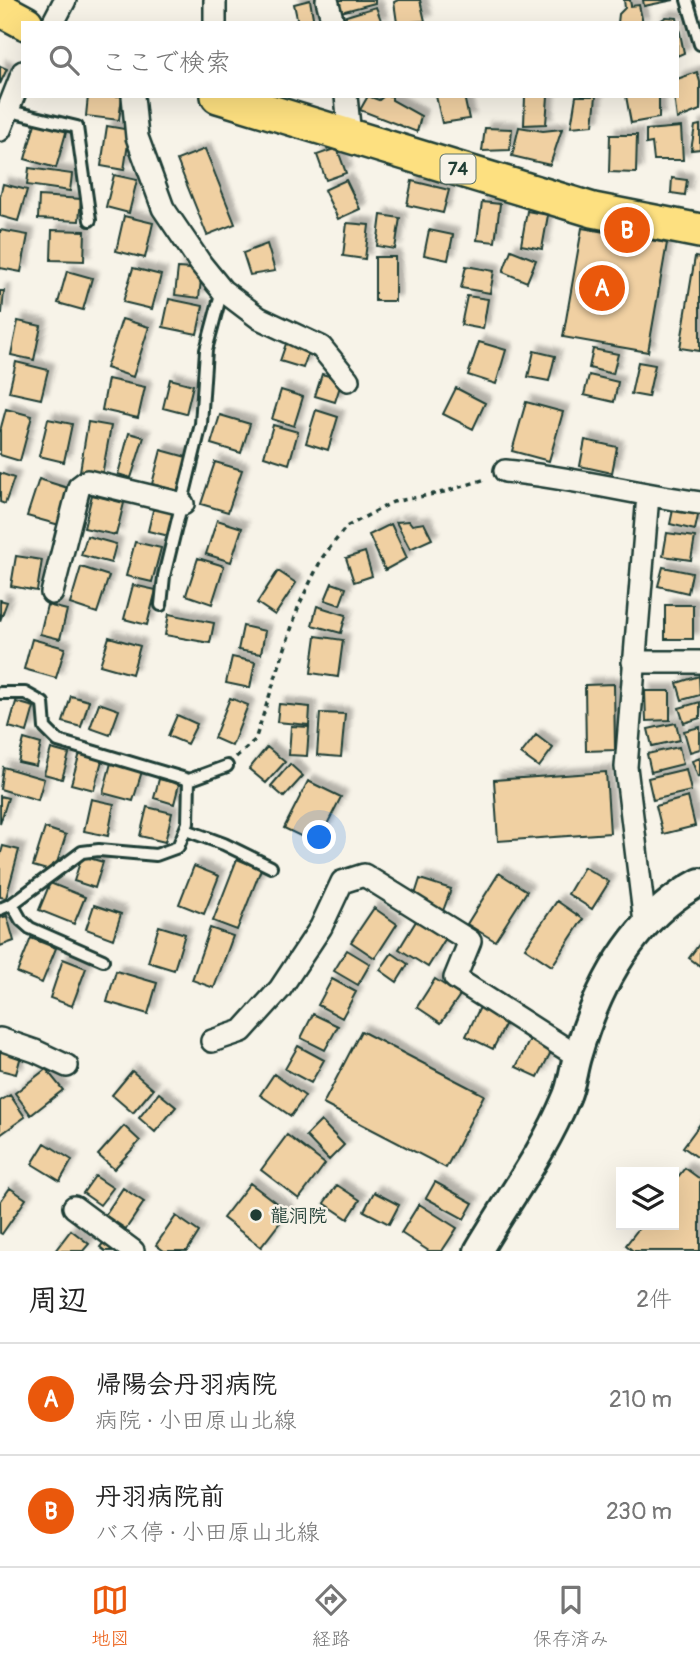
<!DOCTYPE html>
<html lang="ja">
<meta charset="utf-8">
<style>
:root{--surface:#fff;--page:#f6f6f6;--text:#222;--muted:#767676;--line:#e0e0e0;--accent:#ea580c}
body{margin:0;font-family:Pangolin,"Klee One",sans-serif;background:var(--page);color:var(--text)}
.controls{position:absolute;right:21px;bottom:21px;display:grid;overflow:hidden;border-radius:0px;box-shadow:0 7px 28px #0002}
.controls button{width:63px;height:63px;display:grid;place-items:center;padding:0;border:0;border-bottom:2px solid var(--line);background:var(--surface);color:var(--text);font:35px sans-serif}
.you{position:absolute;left:320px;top:838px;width:24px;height:24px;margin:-18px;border:5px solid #fff;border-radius:50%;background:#1a73e8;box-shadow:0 0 0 10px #1a73e833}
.badge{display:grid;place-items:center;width:46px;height:46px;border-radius:50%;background:var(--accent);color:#fff;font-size:23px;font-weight:700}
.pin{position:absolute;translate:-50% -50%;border:4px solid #fff;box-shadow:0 2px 7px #0006}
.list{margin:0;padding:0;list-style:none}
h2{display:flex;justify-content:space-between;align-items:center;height:91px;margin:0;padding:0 28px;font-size:30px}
h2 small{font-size:23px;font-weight:400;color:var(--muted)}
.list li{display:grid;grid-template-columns:46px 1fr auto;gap:21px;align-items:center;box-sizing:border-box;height:112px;padding:0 28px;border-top:2px solid var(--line)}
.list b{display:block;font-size:26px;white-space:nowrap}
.list p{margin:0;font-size:23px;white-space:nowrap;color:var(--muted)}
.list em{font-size:23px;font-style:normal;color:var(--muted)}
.icon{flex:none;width:38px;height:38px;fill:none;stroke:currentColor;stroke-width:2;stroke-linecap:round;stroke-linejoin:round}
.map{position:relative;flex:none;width:700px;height:1251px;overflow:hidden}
.search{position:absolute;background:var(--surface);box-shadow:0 7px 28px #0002;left:21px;right:21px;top:21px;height:77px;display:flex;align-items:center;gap:18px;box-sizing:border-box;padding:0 24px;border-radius:0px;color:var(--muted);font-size:26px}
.sheet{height:315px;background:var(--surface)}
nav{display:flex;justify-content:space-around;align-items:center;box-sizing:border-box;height:98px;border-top:2px solid var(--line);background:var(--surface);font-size:19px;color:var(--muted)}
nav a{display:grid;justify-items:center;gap:4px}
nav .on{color:var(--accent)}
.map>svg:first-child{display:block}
</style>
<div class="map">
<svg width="700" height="1251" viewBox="0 0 700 1251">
<defs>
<filter id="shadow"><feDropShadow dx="6" dy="-6" stdDeviation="2" flood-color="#0004"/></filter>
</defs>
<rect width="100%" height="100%" fill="#f7f3e8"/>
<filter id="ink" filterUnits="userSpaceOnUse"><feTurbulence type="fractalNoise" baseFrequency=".0143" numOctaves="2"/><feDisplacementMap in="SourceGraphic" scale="14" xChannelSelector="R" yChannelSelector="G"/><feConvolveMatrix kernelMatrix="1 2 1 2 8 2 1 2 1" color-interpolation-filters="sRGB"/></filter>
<g filter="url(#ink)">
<path fill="#f0d0a2" stroke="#1f3d34" stroke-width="2" filter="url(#shadow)" d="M310,0L314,23H298L294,4Z
M337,0H375V3L341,12Z
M398,0H420L425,21L397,23L394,2Z
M624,0H630L631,6L639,5L643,23H618L619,14L625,8Z
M643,0H674L644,6Z
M376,7L382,23H344L343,17Z
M666,17L677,18L684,53L677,56V23H657Z
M0,66L7,69L0,84Z
M697,72L700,82V110L677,119L674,96H677V79Z
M88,96H122L119,120L86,116Z
M368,96L379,100L384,96H392V100L421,116L417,132L360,110Z
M436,96H464L469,119L442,123Z
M525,96H548L546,124L524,125Z
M576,96H596L593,125L571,127Z
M626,96H659V118L631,123Z
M36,120L67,129L56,168L25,159Z
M700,125V149L691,150L695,126Z
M107,126L130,130L124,170L101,166Z
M519,127L543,131L562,129L550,165L512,156Z
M681,127L683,160H654L652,143L646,144V130Z
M485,128L512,129L510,150L482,151Z
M610,135H637L636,173L609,172Z
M337,148L346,173L326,180L317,155Z
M205,149L235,224L207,235L177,160Z
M29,168L72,174L70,191L27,185Z
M114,175L137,180L129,213L106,207Z
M672,178L687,180L685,195L671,193Z
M346,180L360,209L338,219L324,190Z
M412,181L449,190L443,213L407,205Z
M3,184L27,190L18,221L0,216V196Z
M39,196L81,199L79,221L38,219Z
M482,202L500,204L495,242L477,240Z
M527,211L548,215L542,249L521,245Z
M381,215L400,218L395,249L377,246Z
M124,216L153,223L145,258L116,251Z
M347,223L369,225L365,259L343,256Z
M582,228L667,243L648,352L563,337Z
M0,230L28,235L21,272L0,268Z
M52,230L85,231L84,261L51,260Z
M429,230L453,235L448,260L424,255Z
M267,244L275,271L250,275L243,253Z
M511,250L536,260L527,282L503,272Z
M375,257H395V301H375Z
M695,257L700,258V351L680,348Z
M466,266L494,271L490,293L461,288Z
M133,268L161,275L152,309L123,302Z
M178,268L202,270L199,298L175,295Z
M67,271L92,278L83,310L58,303Z
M0,291H4L2,313H0Z
M467,296L488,299L483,329L461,325Z
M169,299L203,306L197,334L163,327Z
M122,319L149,327L133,377L106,368Z
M18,321L41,326L34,360L11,355Z
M288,338L311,345L303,368L280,361Z
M479,342L506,350L496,384L468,375Z
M593,349L618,354L613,374L589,368Z
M534,351L555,356L549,381L528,377Z
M16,362L48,370L41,399L9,392Z
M638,362L655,365L648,397L631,394Z
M322,374L342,380L335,402L315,396Z
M589,375L618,382L614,402L584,395Z
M108,379L145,387L138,418L102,410Z
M170,379L193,385L186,414L163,408Z
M456,388L485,403L473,429L443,414Z
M281,390L303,397L294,426L272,419Z
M526,402L563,412L549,461L512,451Z
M6,409L32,416L20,461L0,455V431Z
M316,410L338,417L328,450L306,443Z
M220,415L250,424L241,453L211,444Z
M48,419L72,424L64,462L39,456Z
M88,422L111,426L102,475L80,471Z
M273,425L298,432L289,464L264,456Z
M129,433L144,437L131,478L118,474Z
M585,440L617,447L612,473L580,466Z
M161,450L190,458L181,492L152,484Z
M215,462L242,470L228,512L201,504Z
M0,473L14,478L5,504L0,502Z
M39,479L74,490L63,526L27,516Z
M92,495L124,503L116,535L84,528Z
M674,505L699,511L695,530L670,524Z
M154,506L175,511L169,536L148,531Z
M217,520L242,528L231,562L206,554Z
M409,521L412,525L424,523L432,539L410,549L396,522Z
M391,524L407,558L385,570L369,535Z
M667,533L695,537L691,560L663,556Z
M87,536L116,544L111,563L81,555Z
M135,542L161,548L152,582L126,576Z
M365,552L372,576L354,582L346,558Z
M16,556L42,560L37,591L11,586Z
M198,558L224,566L212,604L186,595Z
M81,567L109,576L97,613L70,604Z
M663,567L692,573L688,593L658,586Z
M278,571L296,583L275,615L257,603Z
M332,583L346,588L340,605L325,600Z
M133,585L156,590L147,625L124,619Z
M0,600L7,602L0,621Z
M47,605L67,610L60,639L40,634Z
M665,605H693V639H665Z
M317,606L346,615L341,633L312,625Z
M169,614L214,623L210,643L165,635Z
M243,626L265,631L261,654L238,650Z
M316,636L343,640L338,677L311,673Z
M109,637L140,646L132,674L100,665Z
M32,639L65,648L56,678L24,669Z
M232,657L255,662L250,688L226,683Z
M699,676L700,695L682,700L677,683Z
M614,684L615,750L586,751L585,685Z
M645,691H670V720L646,721Z
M71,696L89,701L81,727L63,722Z
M230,698L248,705L232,746L214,738Z
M16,702L34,707L27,732L9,727Z
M700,702V718L684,723L679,708Z
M99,703L119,710L110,735L90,728Z
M279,704L310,707L309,725L277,722Z
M320,713L345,714L341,757L317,755Z
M177,715L197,724L187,744L168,736Z
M676,723L680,740L652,746L648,729Z
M291,726L309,727L307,756L289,755Z
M700,727V749L690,752L684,731Z
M536,735L553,748L539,767L521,754Z
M24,739L41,744L36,766L18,762Z
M267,747L285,762L266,783L249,769Z
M679,747L683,764L651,772L647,754Z
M51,749L69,754L62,779L44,774Z
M80,753L102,760L94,790L71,784Z
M700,758V776L698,777L692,761Z
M111,763L142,771L133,801L103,793Z
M290,764L303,776L284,797L271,786Z
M3,767L44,779L38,800L0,789Z
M686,769L691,791L653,800L648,778Z
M606,772L610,833L498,841L494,780Z
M159,779L179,784L174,804L154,798Z
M308,781L341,797L317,844L284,828Z
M0,796L8,798L0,824Z
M688,797L695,826L663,834L656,806Z
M91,799L114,804L108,836L84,831Z
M147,807L172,813L165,842L140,836Z
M45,828L66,835L54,872L33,866Z
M3,846L19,850L6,898L0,897V856Z
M82,856L103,862L95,888L74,881Z
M237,859L261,869L237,930L213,921Z
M194,866L219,876L204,914L179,904Z
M584,867L609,882L592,909L568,894Z
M499,873L527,891L495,941L467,924Z
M420,879L451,889L443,911L413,901Z
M50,883L85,897L74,924L39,910Z
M557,901L583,919L552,966L525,948Z
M94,905L121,914L113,939L86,929Z
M374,908L397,924L375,958L351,942Z
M7,916L14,941L0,946V918Z
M418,918L447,936L428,967L399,949Z
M159,926L185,934L174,970L148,962Z
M210,928L233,936L214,988L192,980Z
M31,938L56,948L42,983L17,973Z
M700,943V966L689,958Z
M347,950L370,964L358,985L334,971Z
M392,953L408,964L397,982L380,970Z
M63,959L86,968L72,1006L50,998Z
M116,971L157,983L148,1014L107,1002Z
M332,979L356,992L342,1018L318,1005Z
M435,979L460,995L441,1023L417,1007Z
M480,1007L507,1021L493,1049L466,1036Z
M313,1014L338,1026L325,1050L301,1038Z
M361,1031L484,1095L446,1168L323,1104Z
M531,1037L553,1048L538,1077L516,1067Z
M0,1046L22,1052L16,1074L0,1070Z
M298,1046L324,1060L311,1083L285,1069Z
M46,1069L63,1090L31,1115L15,1093Z
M132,1071L153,1089L133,1113L112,1095Z
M274,1074L305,1096L291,1116L260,1095Z
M159,1093L176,1107L155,1132L139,1118Z
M10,1095L25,1117L0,1135V1101Z
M321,1121L344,1145L329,1160L306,1136Z
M700,1124V1159L683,1147Z
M124,1126L140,1141L114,1169L98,1155Z
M287,1135L325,1164L299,1199L261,1170Z
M45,1143L72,1160L60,1181L32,1164Z
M685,1168L700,1179V1251H633L626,1245L639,1228L634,1225H674V1182Z
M95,1176L113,1188L100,1205L83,1193Z
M435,1182L473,1203L464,1219L426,1198Z
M250,1183L288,1212L261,1247L223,1218Z
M337,1185L360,1200L348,1219L324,1203Z
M10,1188L26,1199L2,1234L0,1233V1202Z
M123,1188L144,1202L126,1229L105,1215Z
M374,1192L399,1205L389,1224L364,1211Z
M419,1204L457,1228L442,1251H429L401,1233Z
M176,1216L199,1232L187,1251H164L156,1245Z
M71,1230L89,1244L83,1251H55Z
M109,1236L123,1251H105L100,1247Z"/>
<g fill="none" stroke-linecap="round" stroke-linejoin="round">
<g stroke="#1f3d34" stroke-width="16">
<path id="service" d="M687,0L700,44
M6,110L77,127L90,220
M161,605L164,576L201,424L206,350L222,290
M0,693H25L43,703L45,728L58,741L189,780L227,766
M186,830L224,844L271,867
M12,904L21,920L30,928L103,960
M0,909L12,904L82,852L99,850L156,855L178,847L188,823L189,780"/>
</g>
<g stroke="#1f3d34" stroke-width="26">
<path id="minor" d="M327,0L333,23
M53,23L65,0
M215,23V0
M133,96L137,137L163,208L201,264L222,290L259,318L321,347L348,380
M346,96L350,136
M0,130L23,72
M505,471C571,477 635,494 700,503
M52,593L79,487L87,481L183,504
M633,662H700
M645,923L626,767L648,495
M0,1039L35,1051L67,1066
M212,1041L242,1031L280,989L321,927L342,882L364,875L470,941L455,978L577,1056
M74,1207L133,1251"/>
</g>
<g stroke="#1f3d34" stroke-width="32">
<path id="tertiary" d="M478,1251C507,1201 544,1152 566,1098C572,1085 573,1070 577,1057C597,987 633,918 700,882"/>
</g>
<g stroke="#1f3d34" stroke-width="38">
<path id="primary" d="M0,9L26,23
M218,96L593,210L700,231"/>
</g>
<path stroke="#1f3d34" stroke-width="3.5" stroke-dasharray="5 5" stroke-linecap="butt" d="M236,757L255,740L299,605L322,558L346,527L393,502L444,492L486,479"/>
<use href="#service" stroke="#f7f3e8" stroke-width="10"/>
<use href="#minor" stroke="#f7f3e8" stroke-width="21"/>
<use href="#tertiary" stroke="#f7f3e8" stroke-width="26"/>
<use href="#primary" stroke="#fde080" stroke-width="33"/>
</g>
</g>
<circle fill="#1f3d34" stroke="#f7f3e8" stroke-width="2.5" cx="256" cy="1215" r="7"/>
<g text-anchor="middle" stroke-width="5" stroke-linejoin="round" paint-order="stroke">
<rect fill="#f7f3e8" stroke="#60746a" stroke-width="2" x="440.5" y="154.5" width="35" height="29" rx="5"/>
<g font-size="18" font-weight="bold" fill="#1f3d34">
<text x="458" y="175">74</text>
</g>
<g font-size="19" font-weight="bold" fill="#1f3d34" stroke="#f7f3e8" text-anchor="start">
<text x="270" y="1222">龍洞院</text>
</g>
</g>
</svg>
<div class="controls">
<button><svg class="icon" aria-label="layers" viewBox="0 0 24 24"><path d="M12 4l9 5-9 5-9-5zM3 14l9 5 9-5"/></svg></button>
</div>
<div class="you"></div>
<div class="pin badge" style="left:602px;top:288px">A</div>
<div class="pin badge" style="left:627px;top:230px">B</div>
<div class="search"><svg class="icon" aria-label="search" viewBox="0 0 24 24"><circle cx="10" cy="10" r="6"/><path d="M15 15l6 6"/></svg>ここで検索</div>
</div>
<section class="sheet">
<h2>周辺<small>2件</small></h2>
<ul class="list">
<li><span class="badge">A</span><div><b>帰陽会丹羽病院</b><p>病院 · 小田原山北線</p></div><em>210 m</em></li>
<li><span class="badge">B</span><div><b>丹羽病院前</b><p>バス停 · 小田原山北線</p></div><em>230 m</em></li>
</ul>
</section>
<nav>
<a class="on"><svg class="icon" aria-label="map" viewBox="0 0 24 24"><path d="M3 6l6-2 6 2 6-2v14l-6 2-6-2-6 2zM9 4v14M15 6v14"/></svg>地図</a>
<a><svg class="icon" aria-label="directions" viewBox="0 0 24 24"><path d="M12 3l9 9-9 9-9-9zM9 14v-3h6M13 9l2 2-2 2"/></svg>経路</a>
<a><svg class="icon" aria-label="saved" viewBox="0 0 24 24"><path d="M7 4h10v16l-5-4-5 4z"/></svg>保存済み</a>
</nav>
